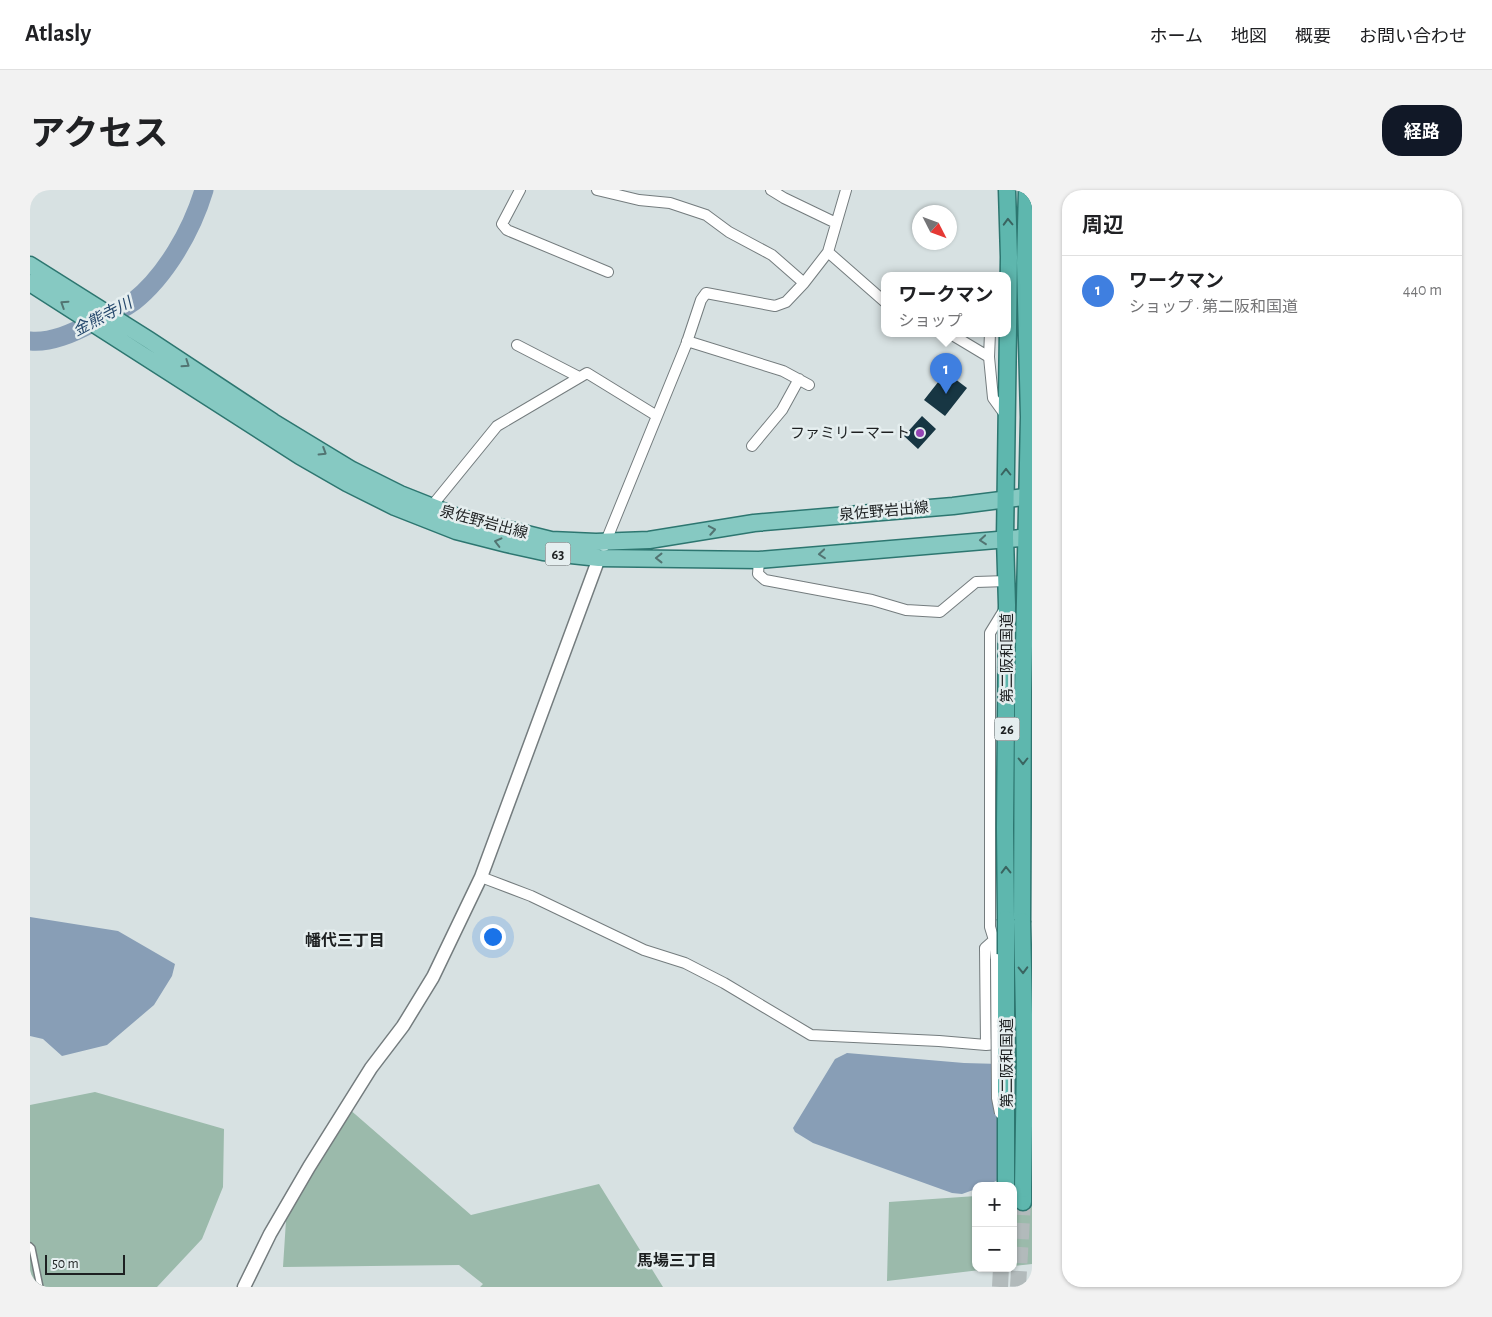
<!DOCTYPE html>
<html lang="ja">
<meta charset="utf-8">
<style>
:root{--surface:#fff;--page:#f2f2f2;--text:#202124;--muted:#757577;--line:#e0e0e0;--accent:#111827}
body{margin:0;font-family:"Alegreya Sans","Noto Sans JP",sans-serif;background:var(--page);color:var(--text)}
.controls{position:absolute;right:15px;bottom:15px;display:grid;overflow:hidden;border-radius:10px;box-shadow:0 1px 4px #0004}
.controls button{width:45px;height:45px;display:grid;place-items:center;padding:0;border:0;border-bottom:1px solid var(--line);background:var(--surface);color:var(--text);font:25px sans-serif}
.compass{position:absolute;left:882px;top:15px;width:45px;height:45px;border-radius:50%;background:var(--surface);box-shadow:0 1px 4px #0004;rotate:132deg}
.scale{position:absolute;left:15px;bottom:12px;width:80px;box-sizing:border-box;padding-left:5px;border:2px solid #1d2021;border-top:0;font-size:14px;line-height:18px;white-space:nowrap;color:#1d2021;-webkit-text-stroke:4px #e5eeef;paint-order:stroke}
.you{position:absolute;left:462px;top:746px;width:18px;height:18px;margin:-12px;border:4px solid #fff;border-radius:50%;background:#1a73e8;box-shadow:0 0 0 8px #1a73e833}
.badge{display:grid;place-items:center;width:32px;height:32px;border-radius:50%;background:var(--accent);color:#fff;font-size:16px;font-weight:700}
.pin{position:absolute;translate:-50% -41px;filter:drop-shadow(0 1px 2px #0008)}
.pin::after{content:'';position:absolute;top:26px;width:18px;height:15px;background:inherit;clip-path:polygon(0 0,100% 0,50% 100%)}
.popup{position:absolute;left:851px;top:82px;width:130px;height:65px;box-sizing:border-box;display:grid;place-content:center;border-radius:10px;background:var(--surface);filter:drop-shadow(0 1px 4px #0005);font-size:16px;white-space:nowrap;color:var(--muted)}
.popup b{font-size:19px;color:var(--text)}
.popup::after{content:'';position:absolute;left:50%;top:100%;margin-left:-10px;border:10px solid transparent;border-top-color:var(--surface)}
.list{margin:0;padding:0;list-style:none}
h2{display:flex;justify-content:space-between;align-items:center;height:65px;margin:0;padding:0 20px;font-size:21px}
h2 small{font-size:16px;font-weight:400;color:var(--muted)}
.list li{display:grid;grid-template-columns:32px 1fr auto;gap:15px;align-items:center;box-sizing:border-box;height:70px;padding:0 20px;border-top:1px solid var(--line)}
.list b{display:block;font-size:19px;white-space:nowrap}
.list p{margin:0;font-size:16px;white-space:nowrap;color:var(--muted)}
.list em{font-size:16px;font-style:normal;color:var(--muted)}
.map{position:relative;flex:none;width:1002px;height:1097px;overflow:hidden;border-radius:20px}
header{display:flex;align-items:center;gap:30px;box-sizing:border-box;height:70px;padding:0 25px;background:var(--surface);border-bottom:1px solid var(--line)}
header strong{font-size:24px}
nav{display:flex;gap:28px;margin-inline-start:auto;font-size:18px}
.intro{display:flex;align-items:center;justify-content:space-between;box-sizing:border-box;height:120px;padding:0 30px}
h1{margin:0;font-size:35px}
.button{padding:12px 22px;border-radius:20px;background:var(--accent);color:#fff;font-size:18px;font-weight:700}
main{display:flex;gap:30px;padding:0 30px}
aside{flex:1;background:var(--surface);border-radius:20px;box-shadow:0 1px 4px #0004}
.map>svg:first-child{display:block}
</style>
<header>
<strong>Atlasly</strong>
<nav><a>ホーム</a><a>地図</a><a>概要</a><a>お問い合わせ</a></nav>
</header>
<div class="intro"><h1>アクセス</h1><a class="button">経路</a></div>
<main>
<div class="map">
<svg width="1002" height="1097" viewBox="0 0 1002 1097">
<rect width="100%" height="100%" fill="#d7e1e2"/>
<path fill="#9bbaab" d="M65,902L194,939L193,997L172,1049L127,1097H0V915Z
M318,918L441,1025L569,994L633,1097H450L453,1094L429,1075L253,1077L257,1015Z
M1002,1002V1074L983,1076V1004Z
M946,1006V1078H967L857,1091L859,1012Z"/>
<path fill="#889eb6" d="M0,727L88,741L145,774L142,786L124,815L77,855L32,866L13,849L0,846Z
M817,863L934,873L1002,875L999,974L960,994L946,996V999L932,1004L922,1003L783,953L765,942L763,938L805,869Z"/>
<g fill="none" stroke-linecap="round" stroke-linejoin="round">
<path stroke="#889eb6" stroke-width="19" d="M0,151C21,153 43,143 62,133C75,127 91,121 103,112C136,86 162,40 174,0"/>
</g>
<path fill="#173643" d="M916,182L937,198L915,226L894,210Z
M892,226L906,239L888,259L874,246Z"/>
<g fill="none" stroke-linecap="round" stroke-linejoin="round">
<path stroke="#b2babb" stroke-width="10" stroke-dasharray="10 5" stroke-linecap="butt" d="M971,589L1002,588"/>
<path stroke="#b2babb" stroke-width="16" stroke-dasharray="16 8" stroke-linecap="butt" d="M970,1097L971,1078
M988,1097L993,1012"/>
<g stroke="#747c7e" stroke-width="8">
<path id="service" d="M0,1056L2,1058L10,1097"/>
</g>
<g stroke="#747c7e" stroke-width="12">
<path id="minor" d="M490,0L472,34L477,40L578,82
M567,0L609,10L640,13L676,25L699,42L742,65L774,93
M741,0L754,8L806,33
M798,62L855,112
M919,143L959,167
M960,143L959,167L963,208L976,226
M657,151L753,181L779,195
M487,155L549,187
M722,256L752,220L769,189
M401,317L467,236L557,183L627,226
M574,356L656,155L671,110L676,103L745,116L756,112L774,93L798,62L816,0
M729,370L728,384L735,390L842,410L876,420L910,422L946,392L977,391
M451,687L501,706L614,760L655,773L694,793L781,845L909,851L956,855
M968,750H964L955,758L956,855L999,851
M966,769L964,750L960,737V443L976,417"/>
</g>
<g stroke="#747c7e" stroke-width="15">
<path id="tertiary" d="M214,1097L240,1044L279,977L341,878L373,836L403,787L451,687L569,368"/>
</g>
<g stroke="#2d7670" stroke-width="19">
<path id="primary" d="M0,75L119,150L243,232L322,280L370,304L428,327L521,350L566,352L619,350L724,333L923,316L1002,306
M0,93L270,266L317,293L365,317L426,341L477,354L513,362L569,368L729,370L1002,347"/>
</g>
<g stroke="#2d7670" stroke-width="19">
<path id="trunk" d="M976,729L975,638L977,415L975,348L979,67L977,0
M992,731L993,502L999,227L995,73L997,0
M993,999V1012"/>
</g>
<use href="#service" stroke="#fff" stroke-width="5"/>
<use href="#minor" stroke="#fff" stroke-width="10"/>
<use href="#tertiary" stroke="#fff" stroke-width="12"/>
<use href="#primary" stroke="#86c9c2" stroke-width="16"/>
<use href="#trunk" stroke="#5eb7ae" stroke-width="16"/>
<g stroke="#747c7e" stroke-width="12" stroke-linecap="butt">
<path id="minor-bridge" d="M966,769L967,908L970,923"/>
</g>
<g stroke="#2d7670" stroke-width="19" stroke-linecap="butt">
<path id="trunk-bridge" d="M992,731L995,871L993,999
M976,996V729"/>
</g>
<use href="#minor-bridge" stroke="#fff" stroke-width="10"/>
<use href="#trunk-bridge" stroke="#5eb7ae" stroke-width="16"/>
</g>
<defs><path id="oneway-chevron" d="M-2-3.5L2.5 0L-2 3.5" fill="none" stroke-width="1.6" stroke-linecap="round" stroke-linejoin="round" transform="scale(1.25)"/></defs>
<g stroke="#3a6460">
<use href="#oneway-chevron" transform="translate(978 32) rotate(-92)"/>
<use href="#oneway-chevron" transform="translate(976 282) rotate(-90)"/>
<use href="#oneway-chevron" transform="translate(993 571) rotate(90)"/>
<use href="#oneway-chevron" transform="translate(976 680) rotate(-91)"/>
<use href="#oneway-chevron" transform="translate(993 780) rotate(89)"/>
</g>
<g stroke="#527472">
<use href="#oneway-chevron" transform="translate(34 114) rotate(-147)"/>
<use href="#oneway-chevron" transform="translate(156 174) rotate(34)"/>
<use href="#oneway-chevron" transform="translate(293 262) rotate(32)"/>
<use href="#oneway-chevron" transform="translate(682 340) rotate(-10)"/>
<use href="#oneway-chevron" transform="translate(953 350) rotate(175)"/>
<use href="#oneway-chevron" transform="translate(468 352) rotate(-166)"/>
<use href="#oneway-chevron" transform="translate(792 364) rotate(175)"/>
<use href="#oneway-chevron" transform="translate(629 368) rotate(180)"/>
</g>
<circle fill="#9545b5" stroke="#e5eeef" stroke-width="2" cx="890" cy="243" r="5"/>
<g text-anchor="middle" stroke-width="5" stroke-linejoin="round" paint-order="stroke">
<g fill="#e5eeef" stroke="#595e5f" stroke-width="1">
<rect x="515.5" y="352.5" width="25" height="23" rx="4"/>
<rect x="964.5" y="527.5" width="25" height="23" rx="4"/>
</g>
<g font-size="14" font-weight="bold" fill="#1d2021">
<text x="528" y="369">63</text>
<text x="977" y="544">26</text>
</g>
<g font-size="15" fill="#1d2021" stroke="#e5eeef" text-anchor="end">
<text x="880" y="248">ファミリーマート</text>
</g>
<g font-size="15" fill="#1d2021" stroke="#e5eeef">
<text transform="translate(854 321) rotate(-5)" y="5">泉佐野岩出線</text>
<text transform="translate(454 332) rotate(15)" y="5">泉佐野岩出線</text>
<text transform="translate(977 468) rotate(-90)" y="5">第二阪和国道</text>
<text transform="translate(977 873) rotate(-90)" y="5">第二阪和国道</text>
</g>
<g font-size="16" font-style="italic" fill="#25486c" stroke="#e5eeef">
<text transform="translate(72 126) rotate(-28)" y="6">金熊寺川</text>
</g>
<g font-size="16" font-weight="bold" fill="#1d2021" stroke="#e5eeef">
<text x="315" y="756">幡代三丁目</text>
<text x="647" y="1076">馬場三丁目</text>
</g>
</g>
</svg>
<div class="controls">
<button>+</button>
<button>−</button>
</div>
<svg class="compass" viewBox="-18 -18 36 36"><path d="M0-13l5 13h-10z" fill="#e53935"/><path d="M0 13l5-13h-10z" fill="#757577"/></svg>
<div class="scale">50 m</div>
<div class="you"></div>
<div class="pin badge" style="left:916px;top:204px;background:#3f7fe0">1</div>
<div class="popup"><b>ワークマン</b>ショップ</div>
</div>
<aside>
<h2>周辺<small></small></h2>
<ul class="list">
<li><span class="badge" style="background:#3f7fe0">1</span><div><b>ワークマン</b><p>ショップ · 第二阪和国道</p></div><em>440 m</em></li>
</ul>
</aside>
</main>
